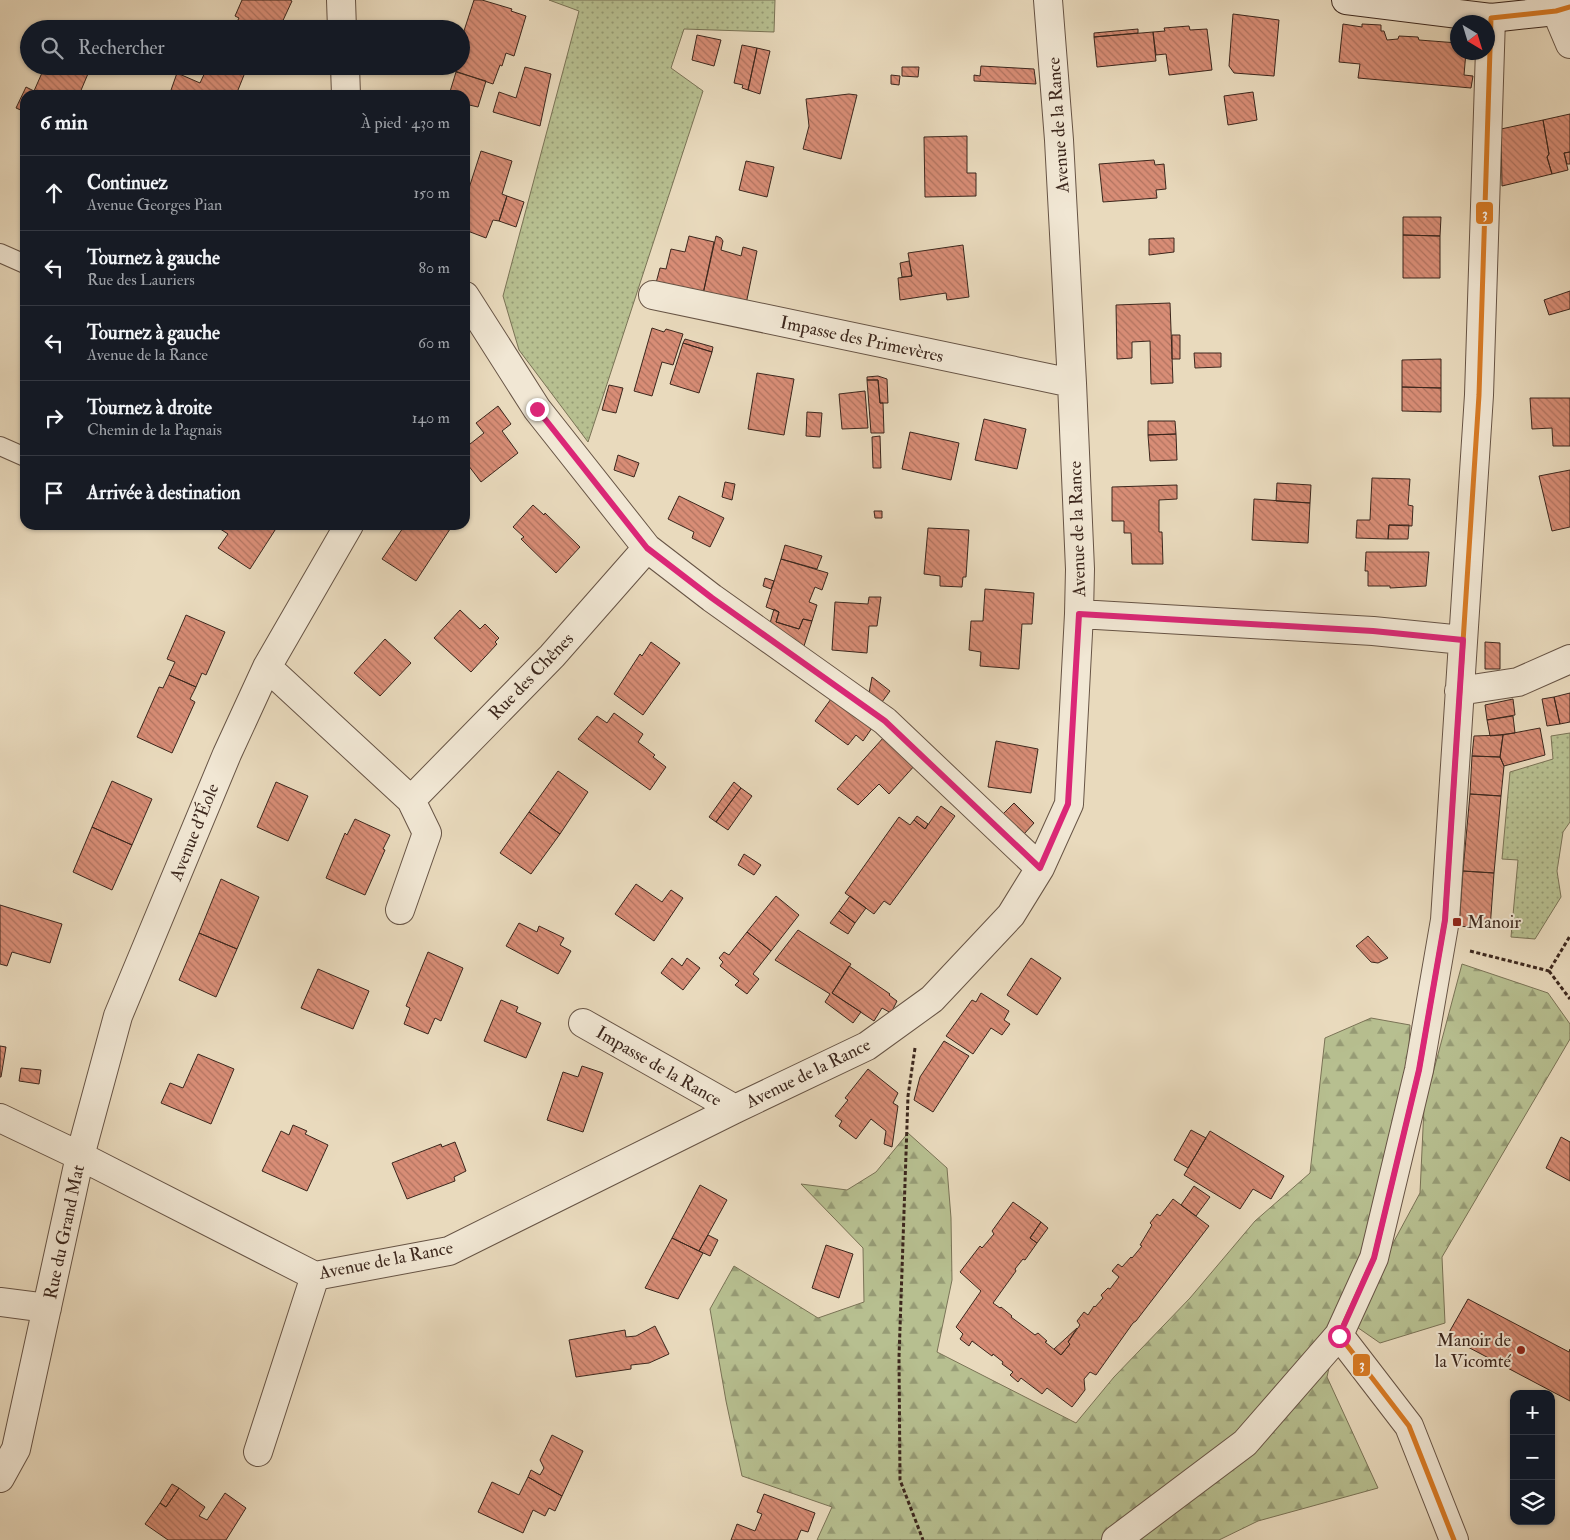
<!DOCTYPE html>
<html lang="fr">
<meta charset="utf-8">
<style>
:root{--surface:#171b24;--page:#20242c;--text:#f1f3f6;--muted:#9ea1a6;--line:#363941}
body{margin:0;font-family:"IM FELL Double Pica",serif;background:var(--page);color:var(--text)}
.controls{position:absolute;right:15px;bottom:15px;display:grid;overflow:hidden;border-radius:10px;box-shadow:0 1px 4px #0004}
.controls button{width:45px;height:45px;display:grid;place-items:center;padding:0;border:0;border-bottom:1px solid var(--line);background:var(--surface);color:var(--text);font:25px sans-serif}
.compass{position:absolute;left:1450px;top:15px;width:45px;height:45px;border-radius:50%;background:var(--surface);box-shadow:0 1px 4px #0004;rotate:142deg}
.stop{position:absolute;width:15px;height:15px;margin:-11px;border:4px solid #db2777;border-radius:50%;background:#fff}
.stop.end{background:#db2777;border-color:#fff;box-shadow:0 1px 5px #0008}
.list{margin:0;padding:0;list-style:none}
h2{display:flex;justify-content:space-between;align-items:center;height:65px;margin:0;padding:0 20px;font-size:21px}
h2 small{font-size:16px;font-weight:400;color:var(--muted)}
.list li{display:grid;grid-template-columns:32px 1fr auto;gap:15px;align-items:center;box-sizing:border-box;height:75px;padding:0 20px;border-top:1px solid var(--line)}
.list b{display:block;font-size:19px;white-space:nowrap}
.list p{margin:0;font-size:16px;white-space:nowrap;color:var(--muted)}
.list em{font-size:16px;font-style:normal;color:var(--muted)}
.icon{flex:none;width:28px;height:28px;fill:none;stroke:currentColor;stroke-width:2;stroke-linecap:round;stroke-linejoin:round}
.map{position:relative;flex:none;width:1570px;height:1540px;overflow:hidden}
.search{position:absolute;background:var(--surface);box-shadow:0 1px 4px #0004;left:20px;top:20px;width:450px;height:55px;display:flex;align-items:center;gap:12px;box-sizing:border-box;padding:0 18px;border-radius:28px;color:var(--muted);font-size:19px}
.panel{position:absolute;background:var(--surface);box-shadow:0 1px 4px #0004;left:20px;top:90px;width:450px;height:440px;border-radius:15px}
.map>svg:first-child{display:block}
</style>
<div class="map">
<svg width="1570" height="1540" viewBox="0 0 1570 1540">
<defs>
<pattern id="grass-dots" width="8" height="8" patternUnits="userSpaceOnUse" patternTransform="scale(1.25)"><rect width="8" height="8" fill="#b7bf90"/><path d="M2 2h.1M6 6h.1" fill="none" stroke="#969b75" stroke-width="1.8" stroke-linecap="round"/></pattern>
<pattern id="forest-firs" width="22" height="20" patternUnits="userSpaceOnUse" patternTransform="scale(1.25)"><rect width="22" height="20" fill="#b7bf90"/><path d="M5 1l3.5 6h-7zM16 11l3.5 6h-7z" fill="#969b75"/></pattern>
<pattern id="building-back-hatch" width="6" height="6" patternUnits="userSpaceOnUse" patternTransform="scale(1.25)"><rect width="6" height="6" fill="#d88d76"/><path d="M-1 5l2 2M0 0l6 6M5-1l2 2" fill="none" stroke="#b07360"/></pattern>
</defs>
<rect width="100%" height="100%" fill="#e9dabd"/>
<filter id="stains"><feTurbulence type="fractalNoise" baseFrequency=".004" numOctaves="4"/><feColorMatrix values="0 0 0 0 .2 0 0 0 0 .09 0 0 0 0 .02 0 0 0 .5 -.17"/></filter>
<radialGradient id="worn" r=".72"><stop offset=".6" stop-color="#630" stop-opacity="0"/><stop offset="1" stop-color="#630" stop-opacity=".3"/></radialGradient>
<path fill="url(#grass-dots)" stroke="#7a7356" d="M549,0H775L774,32L684,29L671,68L703,91L588,442L519,350L503,296L579,11Z
M1570,733V822L1563,832L1557,871L1561,897L1535,939L1511,937L1518,860L1502,859L1510,772L1553,759L1551,736Z"/>
<path fill="url(#forest-firs)" stroke="#7a7356" d="M1462,964L1548,993L1570,1024V1039L1442,1257L1445,1323L1380,1343L1354,1325L1392,1245L1420,1193L1424,1107Z
M1371,1018L1410,1025L1408,1072L1372,1228L1343,1304L1327,1377L1378,1488L1258,1521L1219,1540H817L832,1507L742,1476L726,1401L710,1309L734,1266L818,1318L864,1302L863,1248L801,1184L847,1190L876,1172L908,1133L947,1168L951,1218L952,1280L937,1352L1076,1423L1114,1377L1190,1298L1255,1221L1310,1173L1325,1038Z"/>
<path fill="url(#building-back-hatch)" stroke="#3c271d" d="M242,0H290L292,1L279,29H233L239,18L235,16Z
M474,0H482L512,9L511,11L526,16L514,56L506,53L502,66L500,65L493,84L455,71L456,66H461V40Z
M1233,14L1279,20L1274,76L1234,73L1229,66Z
M1343,24L1362,27V24L1381,25V31H1384L1387,40L1398,39L1399,36L1418,37L1419,40L1458,43V52H1466L1464,75L1473,76L1471,88L1358,78L1360,64L1339,62Z
M1189,26L1190,30L1207,29L1212,70L1169,75L1166,54L1156,55L1153,32L1165,31L1164,28Z
M1138,29V33L1094,37V33Z
M1153,32L1156,61L1097,67L1094,37Z
M697,35L721,40L714,66L692,60Z
M742,45L757,48L748,90L742,88L743,85L734,83Z
M757,48L770,51L760,94L748,90Z
M45,66H84L90,69L79,95H25V112L16,108L26,87L34,91Z
M208,66H238L246,70L236,95H175L170,93L177,73L200,83Z
M981,66L1034,69L1036,84L974,81V75L980,76Z
M525,67L551,74L540,126L493,112L499,92L516,98Z
M902,67H919L918,77L902,76Z
M456,72L486,81L478,107L465,104V95H449Z
M891,75L900,76L899,85L891,84Z
M1253,92L1257,120L1228,125L1224,96Z
M849,94L857,95L841,159L803,149L809,126L806,99Z
M1570,114V152L1564,153L1568,170L1552,174L1547,157L1549,154L1543,120Z
M1543,120L1549,154L1547,157L1552,174L1502,186L1501,129Z
M967,136V173H976V196L925,197L924,137Z
M481,151L512,161L502,194L507,196L499,221L493,220L486,238L465,230V187L469,188Z
M1570,152V164H1567L1564,153Z
M1154,160L1155,165L1164,164L1166,189L1156,190L1157,198L1103,202L1099,164Z
M746,161L774,167L767,197L739,190Z
M507,196L524,202L516,227L499,221Z
M1403,217H1441L1440,236L1403,235Z
M1403,235L1440,236V278H1403Z
M689,236L714,242L703,294L656,283L660,268L666,269L671,249L685,252Z
M716,236L721,238L723,241L721,250L741,256L743,247L757,251L746,304L703,294Z
M1174,238V252L1149,255V239Z
M963,245L969,297L947,300L946,293L900,300L898,278L912,276L908,253Z
M909,261L912,276L902,277L900,263Z
M1570,291V309L1549,315L1544,300Z
M1170,303L1173,383L1151,384L1150,341L1132,342V358L1117,359L1116,305Z
M652,328L664,332L666,329L683,334L673,365L662,362L652,396L634,391Z
M1172,335H1180V359H1172Z
M685,339L713,347L712,352L683,343Z
M683,343L712,352L699,393L670,384Z
M1194,353H1221V367L1195,368Z
M1441,359V388L1402,387V360Z
M757,373L794,379L784,435L748,429Z
M878,376L887,379L888,403H880L878,380H867V377Z
M867,380H878L880,403H883L884,433H871Z
M609,385L623,388L616,413L602,410Z
M1402,387L1441,388V412L1402,411Z
M865,391L868,428L842,429L839,394Z
M1530,398H1570V446H1553L1552,428L1532,429Z
M498,406L511,424L502,431L518,453L481,482L465,461V448L484,433L476,423Z
M807,412L822,413L820,437L806,436Z
M984,419L1026,429L1017,469L975,460Z
M1148,421H1175L1176,434L1148,435Z
M910,432L959,443L951,480L902,469Z
M1176,434L1177,460L1150,461L1148,435Z
M880,436L881,468H873L872,437Z
M618,455L639,463L634,477L614,470Z
M1570,470V527L1552,531L1539,476Z
M1372,478L1410,479L1408,505L1413,506L1412,526L1389,525L1388,539L1356,538L1357,520H1370Z
M725,482L735,484L732,500L722,497Z
M1277,483L1311,485L1310,503L1276,501Z
M1177,485V499L1159,500V532H1162L1163,564H1132L1131,533H1124V521H1112V487Z
M679,496L724,518L710,547L692,538L694,532L668,519Z
M1254,499L1310,503L1308,543L1252,540Z
M533,505L544,515L545,513L580,547L556,573L521,539L524,537L513,527Z
M874,511H882V518H875Z
M214,525H273L277,527L250,569L218,548L228,534Z
M405,525L452,526L416,581L382,559Z
M1389,525H1409L1408,539H1388Z
M928,528L969,530L966,577H963L962,587L940,586V576L924,574Z
M785,545L822,556L817,569L781,559Z
M1366,552H1429L1426,586L1390,588V586H1368V571H1365Z
M781,559L828,573L822,590L815,587L809,602L817,605L812,621L803,619L799,629L776,622L779,612L766,607Z
M765,578L774,581L771,589L763,586Z
M985,589L1034,593L1032,624H1022L1019,669L980,666L981,652L969,650L971,621H983Z
M869,597H881L877,626H869L867,653L832,650L835,602L868,604Z
M774,609L779,612L776,622L799,629L803,619L812,621L804,646L770,623Z
M460,610L480,629L485,624L499,638L495,642L497,644L471,672L434,638Z
M186,615L225,632L206,675L202,673L196,687L169,675L175,662L167,659Z
M385,639L411,663L380,696L354,673Z
M651,642L680,663L643,715L614,694L640,654L642,656Z
M1485,642L1500,643V669H1485Z
M169,675L196,687L190,699L195,702L172,753L137,737L159,687L163,688Z
M872,677L890,691L882,702L869,693Z
M1570,693V722L1560,724L1554,697Z
M1554,697L1560,724L1547,726L1542,699Z
M831,699L872,728L863,741L856,735L848,745L815,721Z
M1513,699L1515,715L1487,720L1485,705Z
M614,713L643,734L638,742L655,755L653,757L666,767L650,790L578,739L597,716L607,723Z
M1513,716L1515,733L1490,736L1487,720Z
M1540,728L1545,755L1504,766L1500,757L1503,735Z
M1503,735L1500,757L1472,756L1474,736Z
M884,737L916,764L889,794L879,784L858,805L837,789Z
M996,741L1038,749L1031,793L988,787Z
M1472,756L1500,757L1504,766L1501,796L1470,794Z
M558,771L588,792L560,834L529,812Z
M112,781L152,799L132,845L92,827Z
M276,782L308,796L288,841L257,827Z
M734,782L741,788L716,822L709,817Z
M741,788L752,796L728,830L716,822Z
M1470,794L1501,796L1494,873L1463,871Z
M1014,803L1034,823L1024,834L1003,814Z
M941,806L955,816L890,905L884,901L874,914L845,893L899,817L910,825L914,820L925,829Z
M529,812L560,834L531,874L500,853Z
M917,816L928,824L925,829L914,820Z
M355,819L390,835L383,849L385,850L365,895L326,878L345,833L347,835Z
M92,827L132,845L112,890L73,872Z
M744,854L761,865L754,875L738,865Z
M1463,871L1494,873L1490,929L1459,926Z
M221,879L259,897L237,949L199,933Z
M636,884L662,902L671,890L683,898L654,941L615,914Z
M776,896L799,915L771,951L747,932Z
M850,896L866,908L855,923L839,911Z
M0,905L62,924L50,963L12,952L7,966L0,964Z
M839,911L855,923L848,934L830,923Z
M519,923L537,932L539,926L564,938L560,945L571,951L558,974L506,946Z
M798,930L851,964L832,993L861,1012L853,1023L825,1002L830,994L775,960Z
M747,932L771,951L753,974L759,979L747,994L735,985L739,981L720,966L723,962L719,958L724,952L729,955Z
M199,933L237,949L216,997L179,980Z
M1368,936L1388,958L1378,963L1371,962L1356,946Z
M428,952L463,968L441,1021L435,1018L428,1034L404,1024L410,1008L406,1006Z
M672,958L682,966L687,958L700,968L683,990L661,973Z
M1031,958L1061,978L1037,1015L1007,995Z
M849,966L890,994L889,995L897,1001L891,1013L882,1008L874,1021L832,993Z
M318,969L369,991L353,1029L301,1008Z
M981,993L1009,1011L1004,1020L1010,1024L1002,1035L991,1028L973,1054L946,1036L972,1000L976,1002Z
M501,1000L518,1007L516,1012L541,1023L526,1058L484,1041Z
M944,1041L969,1056L933,1112L914,1100L920,1077Z
M0,1046L6,1047L1,1077H0Z
M198,1054L234,1069L211,1124L161,1103L170,1083L183,1088Z
M582,1066L603,1073L583,1132L547,1120L563,1072L578,1077Z
M21,1068L41,1070L39,1084L19,1081Z
M868,1069L898,1093L893,1103L898,1106L892,1147L884,1144L886,1131L871,1119L856,1139L839,1126L842,1121L835,1116L848,1100L845,1098Z
M293,1125L307,1131L305,1134L328,1145L307,1191L262,1171L281,1131L289,1135Z
M1191,1130L1206,1138L1188,1168L1174,1160Z
M1210,1131L1284,1176L1271,1199L1253,1189L1240,1209L1184,1175Z
M1561,1137L1570,1142V1181L1546,1168Z
M455,1142L466,1171L454,1177L455,1181L407,1199L392,1163L441,1144L442,1147Z
M700,1185L727,1200L699,1251L672,1238Z
M1194,1186L1210,1197L1196,1216L1181,1205Z
M1173,1199L1209,1226L1136,1321L1133,1323L1096,1375L1090,1372L1084,1379L1085,1390L1072,1407L1047,1388L1042,1394L1021,1378L1018,1382L1010,1375L1013,1372L1002,1364L1003,1362L993,1354L992,1356L972,1341L969,1346L960,1339L963,1334L956,1327L981,1291L960,1272L980,1246L982,1248L994,1234L992,1231L1013,1202L1041,1222L1030,1238L1037,1243L1025,1260L1023,1259L1015,1269L1016,1271L993,1303L1000,1308L1001,1307L1012,1316L1011,1317L1035,1335L1038,1333L1047,1341L1045,1342L1061,1355L1070,1344L1068,1342L1080,1325L1077,1321L1084,1312L1088,1315L1094,1306L1095,1307L1103,1298L1101,1295L1108,1288L1110,1289L1119,1277L1112,1271L1118,1264L1122,1267L1131,1257L1132,1258L1142,1246L1140,1245L1152,1225L1150,1223L1157,1214L1160,1216Z
M1041,1222L1048,1228L1037,1243L1030,1238Z
M708,1235L718,1240L710,1256L699,1251Z
M672,1238L703,1253L678,1299L645,1288Z
M826,1245L853,1254L839,1298L812,1288Z
M1468,1299L1569,1352L1570,1349V1401L1447,1336Z
M655,1326L669,1354L649,1363L631,1365V1369L576,1377L569,1340L625,1330L626,1337L636,1336Z
M1077,1328L1068,1342L1070,1344L1061,1355L1054,1349Z
M552,1435L583,1451L562,1496L528,1477L531,1470L540,1475L544,1468L540,1460Z
M528,1477L562,1496L555,1511L549,1508L545,1516L533,1510L523,1533L478,1512L492,1482L519,1495Z
M172,1484L179,1488L166,1507L160,1503Z
M179,1488L205,1507L199,1516L207,1520L225,1493L246,1508L226,1540H168L145,1524L160,1503L166,1507Z
M764,1494L815,1513L808,1532L801,1530L797,1540H731L737,1524L755,1531L762,1514L757,1512Z"/>
<g fill="none" stroke-linecap="round" stroke-linejoin="round">
<g stroke="#675445" stroke-width="20">
<path id="service" d="M0,253L25,264
M0,446L25,457"/>
</g>
<g stroke="#675445" stroke-width="30">
<path id="minor" d="M341,0L342,29
M1556,11L1570,44
M345,66L346,95
M653,295L1072,383
M465,296L537,409L647,548L712,598L885,721L1040,868
M1079,614L1373,631L1463,640
M267,667L411,800
M1459,691L1518,682L1570,659
M400,910L427,833L411,800L552,656L647,548
M583,1023L735,1109
M0,1118L80,1156L315,1276L449,1251L735,1109L867,1046L932,999L1011,915L1040,868L1069,804L1079,614L1080,569L1072,383L1059,140L1048,0
M0,1302L47,1308
M1339,1335L1409,1426L1454,1540
M258,1452L315,1276
M0,1478L16,1449L80,1156L118,1016L227,754L267,667L349,525
M1116,1540L1245,1443L1339,1335L1374,1258L1419,1070L1445,920L1479,395L1491,18"/>
</g>
<g stroke="#3c271d" stroke-width="30">
<path id="secondary" d="M1346,0L1491,18L1556,11L1570,7"/>
</g>
<path stroke="#3c271d" stroke-width="3" stroke-dasharray="4 2.5" stroke-linecap="butt" d="M1470,951L1549,971L1570,936
M1549,971L1570,999
M915,1048L908,1096L899,1357L900,1480L923,1540"/>
<use href="#service" stroke="#f1e7d4" stroke-width="18"/>
<use href="#minor" stroke="#f1e7d4" stroke-width="28"/>
<use href="#secondary" stroke="#f1e7d4" stroke-width="28"/>
<g stroke="#f1e7d4" stroke-width="9">
<path id="bus-1" d="M1454,1540L1409,1426L1339,1335L1374,1258L1419,1070L1445,920L1479,395L1491,18L1556,11L1570,7"/>
</g>
<use href="#bus-1" stroke="#d87b25" stroke-width="5"/>
</g>
<g fill="none" stroke-linecap="round" stroke-linejoin="round">
<path stroke="#db2777" stroke-width="6" d="M537,409L647,548L712,598L885,721L1040,868L1068,804L1079,614L1373,631L1463,640L1445,920L1419,1070L1374,1258L1339,1336"/>
</g>
<g fill="#8f2418" stroke="#f1e7d4" stroke-width="2">
<rect x="1452" y="917" width="10" height="10" rx="2.5"/>
<circle cx="1521" cy="1350" r="5"/>
</g>
<g text-anchor="middle" stroke-width="4" stroke-linejoin="round" paint-order="stroke">
<g font-size="18" fill="#3c271d" stroke="#f1e7d4">
<text transform="translate(1058 125) rotate(-94)" y="6">Avenue de la Rance</text>
<text transform="translate(862 339) rotate(12)" y="6">Impasse des Primevères</text>
<text transform="translate(1077 529) rotate(-92)" y="6">Avenue de la Rance</text>
<text transform="translate(531 676) rotate(-46)" y="6">Rue des Chênes</text>
<text transform="translate(194 832) rotate(-68)" y="6">Avenue d'Éole</text>
<text transform="translate(659 1066) rotate(30)" y="6">Impasse de la Rance</text>
<text transform="translate(808 1073) rotate(-26)" y="6">Avenue de la Rance</text>
<text transform="translate(64 1232) rotate(-78)" y="6">Rue du Grand Mat</text>
<text transform="translate(386 1260) rotate(-11)" y="6">Avenue de la Rance</text>
</g>
<g font-size="18" fill="#3c271d" stroke="#f1e7d4" text-anchor="start">
<text x="1467" y="928">Manoir</text>
<text x="1511" y="1346" text-anchor="end">Manoir de<tspan x="1511" dy="21">la Vicomté</tspan></text>
</g>
</g>
<g stroke="#f1e7d4" stroke-width="2">
<rect x="1475" y="201" width="19" height="24" rx="5" fill="#d87b25"/>
<rect x="1352" y="1353" width="19" height="24" rx="5" fill="#d87b25"/>
</g>
<g font-size="14" text-anchor="middle" font-weight="bold" fill="#fff">
<text x="1485" y="218">3</text>
<text x="1362" y="1369">3</text>
</g>
<rect width="100%" height="100%" filter="url(#stains)"/>
<rect width="100%" height="100%" fill="url(#worn)"/>
</svg>
<div class="controls">
<button>+</button>
<button>−</button>
<button><svg class="icon" aria-label="layers" viewBox="0 0 24 24"><path d="M12 4l9 5-9 5-9-5zM3 14l9 5 9-5"/></svg></button>
</div>
<svg class="compass" viewBox="-18 -18 36 36"><path d="M0-13l5 13h-10z" fill="#e53935"/><path d="M0 13l5-13h-10z" fill="#9ea1a6"/></svg>
<div class="stop" style="left:1339px;top:1336px"></div>
<div class="stop end" style="left:537px;top:409px"></div>
<div class="search"><svg class="icon" aria-label="search" viewBox="0 0 24 24"><circle cx="10" cy="10" r="6"/><path d="M15 15l6 6"/></svg>Rechercher</div>
<section class="panel">
<h2>6 min<small>À pied · 430 m</small></h2>
<ul class="list">
<li><svg class="icon" aria-label="ahead" viewBox="0 0 24 24"><path d="M12 20V5M6 11l6-6 6 6"/></svg><div><b>Continuez</b><p>Avenue Georges Pian</p></div><em>150 m</em></li>
<li><svg class="icon" aria-label="left" viewBox="0 0 24 24"><path d="M17 20v-9H6M10 6l-5 5 5 5"/></svg><div><b>Tournez à gauche</b><p>Rue des Lauriers</p></div><em>80 m</em></li>
<li><svg class="icon" aria-label="left" viewBox="0 0 24 24"><path d="M17 20v-9H6M10 6l-5 5 5 5"/></svg><div><b>Tournez à gauche</b><p>Avenue de la Rance</p></div><em>60 m</em></li>
<li><svg class="icon" aria-label="right" viewBox="0 0 24 24"><path d="M7 20v-9h11M14 6l5 5-5 5"/></svg><div><b>Tournez à droite</b><p>Chemin de la Pagnais</p></div><em>140 m</em></li>
<li><svg class="icon" aria-label="arrive" viewBox="0 0 24 24"><path d="M6 21V4h12l-3 4 3 4H6"/></svg><div><b>Arrivée à destination</b></div></li>
</ul>
</section>
</div>
